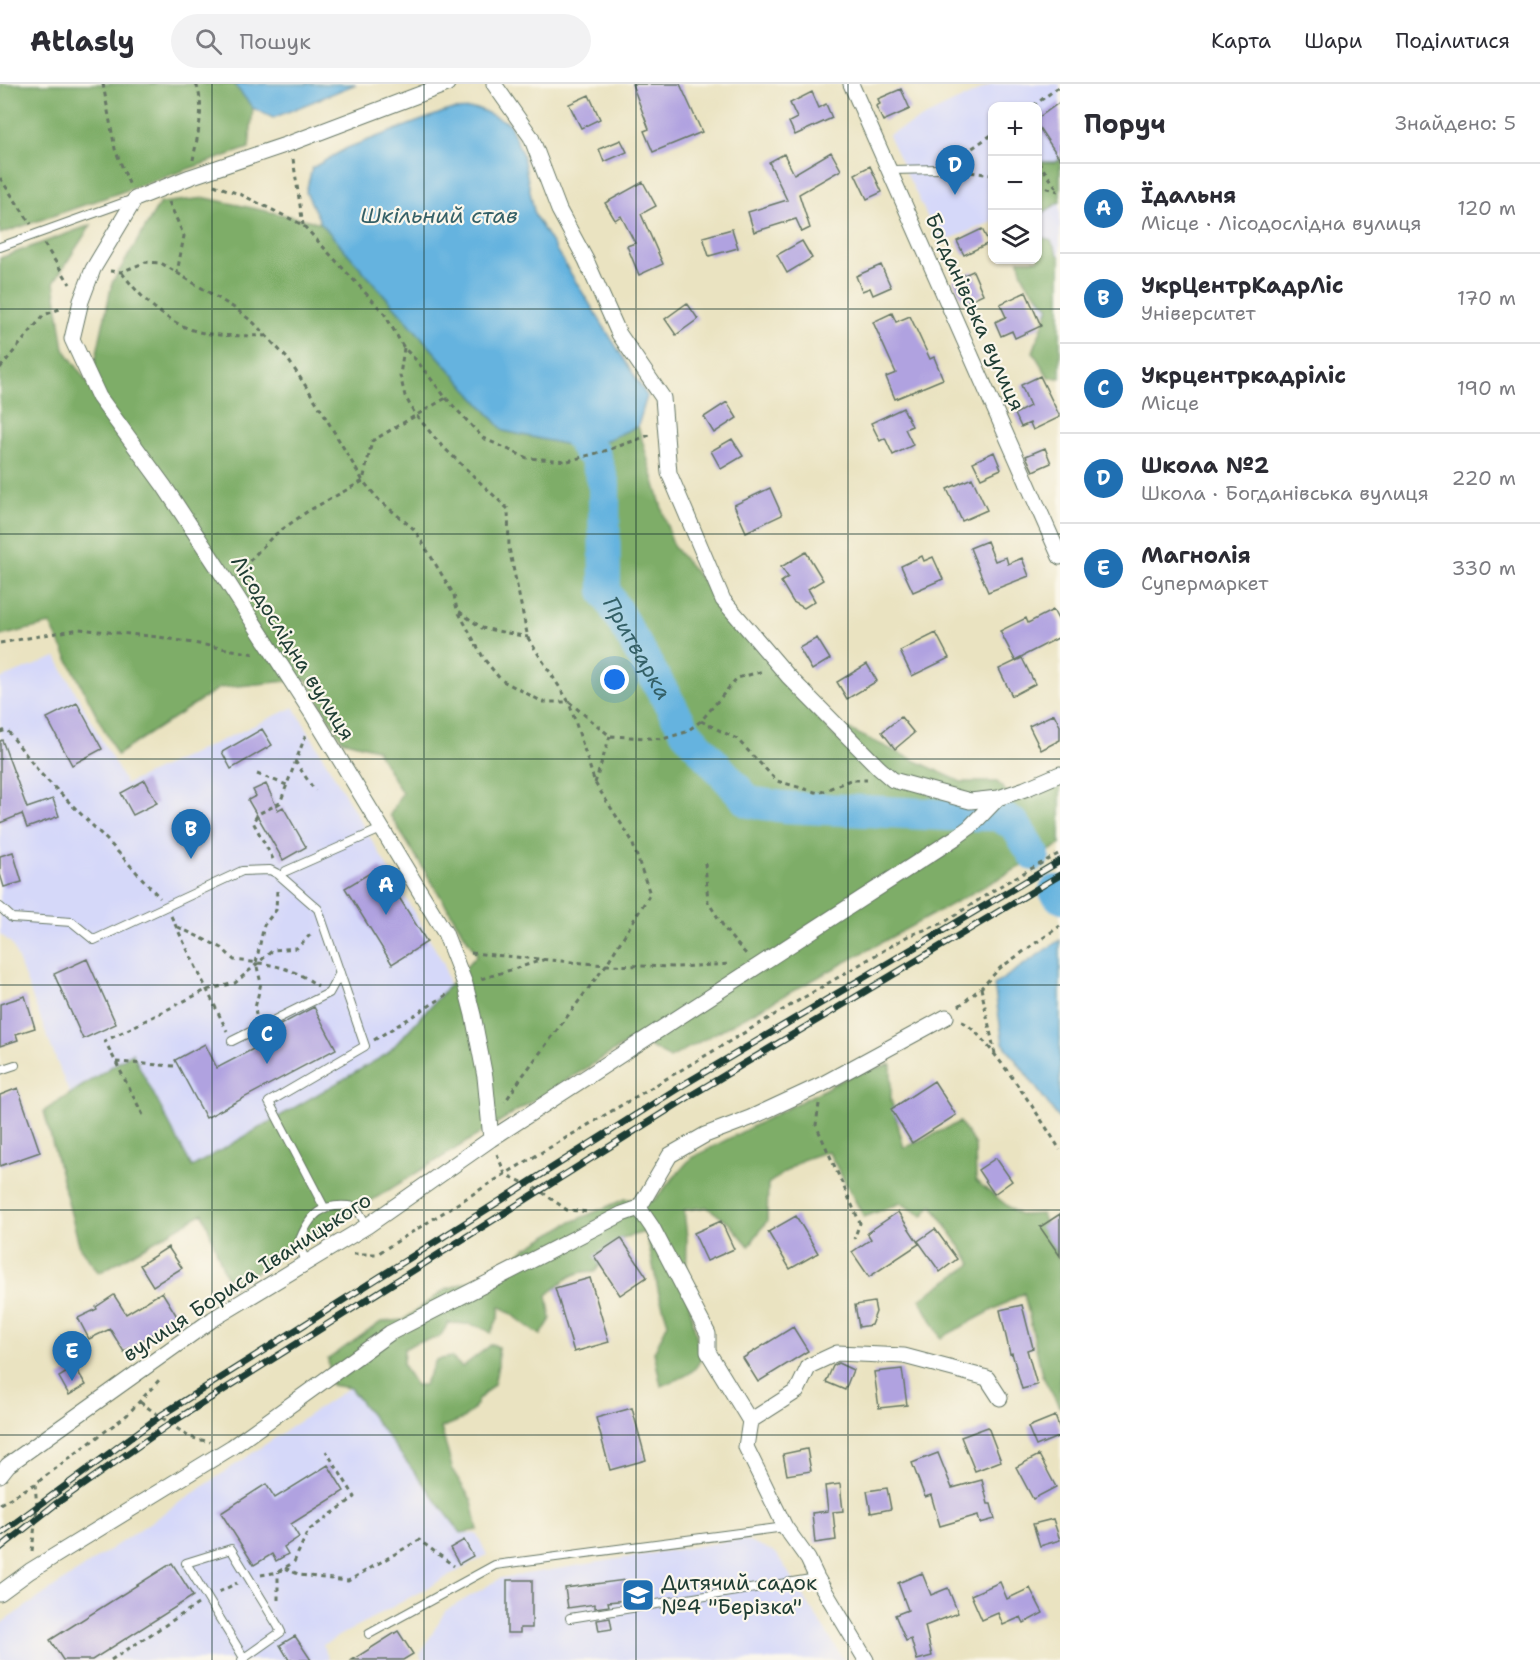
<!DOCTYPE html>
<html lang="uk">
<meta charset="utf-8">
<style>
:root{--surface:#fff;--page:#f2f2f3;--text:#2b2b33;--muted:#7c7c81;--line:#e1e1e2;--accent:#1f6fb2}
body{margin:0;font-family:"Shantell Sans",sans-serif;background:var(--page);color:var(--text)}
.controls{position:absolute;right:18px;top:18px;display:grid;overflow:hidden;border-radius:12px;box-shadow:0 2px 4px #0004}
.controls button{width:54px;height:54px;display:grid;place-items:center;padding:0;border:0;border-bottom:2px solid var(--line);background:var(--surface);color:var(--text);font:30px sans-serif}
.you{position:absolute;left:615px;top:596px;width:21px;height:21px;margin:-15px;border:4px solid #fff;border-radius:50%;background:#1a73e8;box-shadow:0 0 0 9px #1a73e833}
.badge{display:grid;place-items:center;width:39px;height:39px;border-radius:50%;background:var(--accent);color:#fff;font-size:20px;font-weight:700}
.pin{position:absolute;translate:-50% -50px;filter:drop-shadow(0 2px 3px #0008)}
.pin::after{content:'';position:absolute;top:32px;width:21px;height:18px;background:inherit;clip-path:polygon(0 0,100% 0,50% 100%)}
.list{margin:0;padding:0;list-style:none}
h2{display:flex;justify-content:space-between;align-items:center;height:78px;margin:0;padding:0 24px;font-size:26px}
h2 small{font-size:20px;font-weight:400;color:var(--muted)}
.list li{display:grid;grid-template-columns:39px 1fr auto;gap:18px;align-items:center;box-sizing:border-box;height:90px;padding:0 24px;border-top:2px solid var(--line)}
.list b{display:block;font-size:22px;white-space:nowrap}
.list p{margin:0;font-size:20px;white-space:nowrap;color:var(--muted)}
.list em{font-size:20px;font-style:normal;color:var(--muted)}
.icon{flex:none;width:33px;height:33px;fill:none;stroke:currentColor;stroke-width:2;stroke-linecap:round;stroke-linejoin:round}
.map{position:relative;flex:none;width:1060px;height:1576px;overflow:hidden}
header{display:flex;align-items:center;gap:36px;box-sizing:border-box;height:84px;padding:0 30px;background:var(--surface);border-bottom:2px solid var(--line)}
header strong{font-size:28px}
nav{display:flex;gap:33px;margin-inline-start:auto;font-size:21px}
.search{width:420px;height:54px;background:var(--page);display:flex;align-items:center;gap:15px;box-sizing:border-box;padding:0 21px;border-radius:33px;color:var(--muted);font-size:22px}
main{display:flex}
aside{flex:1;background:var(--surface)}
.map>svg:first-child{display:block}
</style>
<header>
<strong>Atlasly</strong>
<div class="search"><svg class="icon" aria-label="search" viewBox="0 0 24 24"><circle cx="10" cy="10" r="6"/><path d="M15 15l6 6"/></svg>Пошук</div>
<nav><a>Карта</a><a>Шари</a><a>Поділитися</a></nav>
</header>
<main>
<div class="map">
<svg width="1060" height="1576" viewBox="0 0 1060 1576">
<rect width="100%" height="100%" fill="#fbf7ec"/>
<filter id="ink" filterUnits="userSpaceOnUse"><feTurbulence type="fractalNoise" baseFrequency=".0167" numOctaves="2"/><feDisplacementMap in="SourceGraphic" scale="12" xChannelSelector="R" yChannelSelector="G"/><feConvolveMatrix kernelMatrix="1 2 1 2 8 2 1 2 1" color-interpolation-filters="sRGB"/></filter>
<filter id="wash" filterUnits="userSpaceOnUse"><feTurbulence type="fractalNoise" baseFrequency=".008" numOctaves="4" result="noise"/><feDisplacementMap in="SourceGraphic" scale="24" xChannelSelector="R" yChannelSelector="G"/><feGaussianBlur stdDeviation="1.35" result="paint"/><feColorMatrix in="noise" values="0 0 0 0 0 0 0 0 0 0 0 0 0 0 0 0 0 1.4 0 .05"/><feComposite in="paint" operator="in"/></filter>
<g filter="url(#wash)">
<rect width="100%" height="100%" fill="#eae3c1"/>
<path fill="#d5d8f9" d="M992,0H1060V260L1019,176H1038V22H993L992,138L940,159L888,51Z
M56,573L126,700L294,623L444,880L458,941L121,1126L67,1004L12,860L0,850V595Z
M350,1303L461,1449L477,1450L487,1471L323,1561L329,1576H0V1540Z
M741,1455L776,1469L844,1576H423L420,1571L445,1527L501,1494Z"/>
<path fill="#7ead67" stroke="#4e754e" stroke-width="1.5" d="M0,0H234L253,24L249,64L0,150Z
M1060,75V118L1039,131L1038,151V78H1056Z
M206,114L321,139L504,347L587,365L638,342L673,462L835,653L848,645L961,698H997L1015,717L1060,696V761L670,974L635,954L230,1204L203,1129L99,1189L80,1164L44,1027L132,969L192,1083L387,970L477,871L390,731L402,709L376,665L342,656L306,595L219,604L117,671L50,540L0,552V174L91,141L54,198L64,265L90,302L112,199L160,119Z
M1038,151L1051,157L1060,174V294H1049L1033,268L1049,223C1033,206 1022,200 1019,176H1038Z
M891,980V1015L904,1064L960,1038L975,1061L976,1097L1019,1131L1042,1130L1060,1178V1324L1042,1291L1024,1209L941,1254L920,1215L972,1180L932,1121L923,1132L901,1119L864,1133L828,1067L802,1076L768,1100L767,1137L749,1162L731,1141L707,1123L684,1126L687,1154L686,1205L701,1274C694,1293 677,1295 661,1302L654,1268L668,1239L659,1210L646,1148L618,1155L595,1188C574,1185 561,1199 547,1211L551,1235L541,1251C526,1243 515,1231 500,1222L499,1232L491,1249C478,1240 463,1239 448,1239C438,1260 436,1253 417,1258C413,1260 408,1263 404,1265L403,1281L415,1301H424L436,1276L451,1273L462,1283L492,1260L498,1263V1282L494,1300L478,1316L474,1325L463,1335L441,1344L453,1387L472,1417L478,1446L461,1449L350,1304L331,1301L328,1275L381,1238L403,1236L445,1206L500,1186L523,1166L567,1140L625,1115L654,1116L691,1074L852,991Z"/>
<path fill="#65b3df" stroke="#42788a" stroke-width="1.5" d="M234,0H356L273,34L253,24Z
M479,25L509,39L523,72L535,132L647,312L638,342L587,365L504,347L321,139L306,108L312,84L347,64L449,26Z
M1060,856V1036L1003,959L994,901Z"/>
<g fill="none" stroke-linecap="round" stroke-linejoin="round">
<g stroke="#65b3df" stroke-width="32">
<path id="s1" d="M565,328L587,365L594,370L604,400L605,507L686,648L749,718L784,723L947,731H997L1015,741L1034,771"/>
<path d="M1055,807L1060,813"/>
</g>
</g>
<g id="blocks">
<path fill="#b0a2e0" d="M632,0H680L702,48L653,68L644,47L649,45Z
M901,5L910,25L883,37L876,22L880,20L878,15Z
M812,8L819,24L826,20L832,34L795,51L789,38L797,34L790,19Z
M589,11L600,35L581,44L569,20Z
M1060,18V75L1038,42V34Z
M621,56L627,68L604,78L599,65Z
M831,68L841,86L799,110L810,144L802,148L796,135L754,148L748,128L787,116L769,78L784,70L794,90Z
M870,82L882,108L867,115L855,90Z
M643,98L656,122L641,130L663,180L639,191L627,162L635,159L621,132L615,136L605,119Z
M732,145L738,164L709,172L703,153Z
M982,145L989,159L964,171L957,157Z
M802,157L812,174L787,189L777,171Z
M881,181L891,203L873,211L870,204L862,207L856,192Z
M973,187L983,210L964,219L953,196Z
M1026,208L1041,242L1015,254L1012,247L1001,252L995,238L1006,233L1000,220Z
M687,219L698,235L676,251L665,235Z
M892,229L896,238L910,232L930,275L934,273L943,295L895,315L886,293L896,289L873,238Z
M1040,292L1060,333L1033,346L1030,339L1021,343L1015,330L1030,322L1021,301Z
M727,318L737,334L714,349L704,333Z
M903,324L912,342L905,345L913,361L893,371L885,354L880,357L871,339Z
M732,355L743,372L721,385L711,367Z
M1045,364L1051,379L1033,387L1026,372Z
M994,368L1001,385L981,394L973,378Z
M972,394L987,426L962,437L947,405Z
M770,404L782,431L746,448L734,421Z
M987,457L995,477L1006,473L1008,480L1022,474L1029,492L988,508L970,464Z
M806,468L823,496L808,505L815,517L804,524L793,518L781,498L788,493L781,483Z
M922,472L924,477L933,473L943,495L913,508L901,482Z
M1053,526L1060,539V553L1015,576L1000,547L1026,534L1028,539Z
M936,549L949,574L912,592L900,567Z
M817,554L830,575L812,586L799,564Z
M1022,574L1035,600L1012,612L999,585Z
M867,580L877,597L847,615L837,598Z
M77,619L102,665L72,681L47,634Z
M1054,630L1060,642V656L1041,666L1029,642Z
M901,633L914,649L895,665L882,648Z
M262,645L272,661L231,685L222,668Z
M2,656L27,724L53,715L59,732L27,744L22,730L0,739V657Z
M145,696L157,719L133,731L121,709Z
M266,700L278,726L283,723L306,763L283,776L248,716L256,712L253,706Z
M13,768L22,798L4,803L0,790V772Z
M380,783L427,858L392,880L345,804Z
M87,875L116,940L83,955L54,890Z
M25,912L35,944L16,950L18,956L0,962V920Z
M314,923L336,965L206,1034L175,976L205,960L217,984L284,949L280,941Z
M934,997L956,1031L912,1059L891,1025Z
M18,1004L40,1068L0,1082V1011Z
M996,1074L1012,1097L994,1110L978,1086Z
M898,1128L919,1160L869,1193L852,1168L871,1155L867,1149Z
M1060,1130V1172L1040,1143Z
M796,1132L818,1169L790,1185L768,1148Z
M721,1137L734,1165L707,1177L694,1149Z
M935,1145L957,1175L940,1188L918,1157Z
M621,1154L647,1193L620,1211L594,1172Z
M168,1163L182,1184L153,1202L140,1181Z
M590,1194L609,1258L574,1268L555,1204Z
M162,1208L178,1234L124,1268L110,1245L89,1255L78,1234L97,1225L96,1223L114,1211L126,1230Z
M874,1218L876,1228L871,1241L859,1243L855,1221Z
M1022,1221L1033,1264L1027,1266L1037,1301L1022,1305L1012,1269L1010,1270L1000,1226Z
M793,1243L808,1267L758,1298L743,1274Z
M838,1279L853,1286L845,1306L826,1298L833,1282Z
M75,1283L86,1301L69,1311L59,1293Z
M902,1285L907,1321L879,1324L874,1288Z
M632,1324L646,1376L610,1386L596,1334Z
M1055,1332L1060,1345V1352L1036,1362L1028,1343Z
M988,1343L1001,1377L975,1387L961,1353Z
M807,1365L811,1387L787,1391L783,1370Z
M938,1369L952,1404L982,1396L988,1420H991L995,1435L980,1439L978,1431L940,1442L931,1411L925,1413L912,1379Z
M1039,1371L1056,1403L1033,1415L1016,1383Z
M328,1381L344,1407L291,1440L299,1453L284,1463L288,1470L276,1477L272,1470L254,1481L221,1429L266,1400L275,1414Z
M840,1400L843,1427L833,1428L836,1456L815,1459L812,1429L828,1427L825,1402Z
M887,1404L891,1425L871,1429L867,1407Z
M1053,1435L1060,1456L1040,1462L1033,1440Z
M464,1456L473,1472L459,1480L450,1464Z
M172,1479L193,1512L92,1576H63L50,1556Z
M922,1489L931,1511L948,1504L958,1529L925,1542L932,1572L917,1576L911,1555L906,1557L895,1531L908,1526L898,1499Z
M507,1496H532V1544H520V1549H507Z
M625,1496L627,1516L608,1518L609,1522L595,1524V1520L568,1524L565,1504Z
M1000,1498L1007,1515L1030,1504L1043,1529L1024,1539L1021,1533L1003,1541L998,1529L982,1536L971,1511Z
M610,1534L612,1545L599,1547L597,1536Z
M398,1547L413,1570L403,1576H352Z
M295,1552L311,1576H289L280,1561Z"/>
</g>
</g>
<g filter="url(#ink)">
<use href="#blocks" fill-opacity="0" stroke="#667765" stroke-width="1.5"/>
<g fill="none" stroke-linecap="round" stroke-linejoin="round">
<g stroke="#667765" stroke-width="10">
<path id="lane" d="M890,86L941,85
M0,163L131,116
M286,787L381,745
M0,823L12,834L72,838L94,856L242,787L270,786L278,790L318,825L365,962L269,1018L325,1125
M232,957L329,909L340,889
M0,986L15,981
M307,1178L298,1161C309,1130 322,1117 356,1123L367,1142
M570,1534L817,1494
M369,1550L495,1481L785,1443
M242,1576L244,1574L281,1548L278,1542L231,1465L186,1479L244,1574"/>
</g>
<g stroke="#667765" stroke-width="17">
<path id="street" d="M447,0L291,59L190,93L135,115L93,185L81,217L72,255L99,313L164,402L228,499L313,631L445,849L465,900L473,931L485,993L491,1055
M494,0L531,53L559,126L586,176L619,250L663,314L669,389L723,516L788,592L879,684L893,696L970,717L998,714L1025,705L1060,690
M851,0L1060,473
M639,1124L652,1143L708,1250V1268L750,1337L746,1363L785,1443L808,1475L817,1494L866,1576
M750,1337L797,1307L809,1282L837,1269L904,1272L987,1294L1000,1314
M0,1391L8,1381L213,1235L367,1142L491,1055L955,754L970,743L998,714
M0,1509L30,1487L232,1363L390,1249L622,1130L639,1124L670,1071L705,1051L750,1034L821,1001L946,933"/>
</g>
<path stroke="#667765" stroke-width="3" stroke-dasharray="4.5 4.5" stroke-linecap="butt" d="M103,0L115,65L130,102
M1033,22L1060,2
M293,75L303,141
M193,76C197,53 206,23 196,0
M1038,78L1059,107
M950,79L993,50
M953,86L993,91
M0,94L31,140
M214,101L242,111L303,141L384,229L404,264L417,277L446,314L372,357L363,397L308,427L273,452L240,487
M1038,101L1058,107
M169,118L184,152L177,189
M44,160L70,200
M110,187L121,188L146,178L161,179L236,225L254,239L287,274L317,319L363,397L379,416L415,446L454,511L457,526L482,544L528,553
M122,189C143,216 169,242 204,249C223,253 246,251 265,252
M404,264L400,291L405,312L415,330L441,361L508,425L509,464L528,554L569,618L595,699L631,755L650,810L606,881L521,994L505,1018
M0,284L44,231L62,224
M446,314L483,354L527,374L568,377L608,366L650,351
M459,529L484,575L501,596L543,618H569L610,652L663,655L686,648L701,637L737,594L764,587
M0,559L79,545L159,553L255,570
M701,637L737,655L777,697L819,709L850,696H867
M0,648L7,646L40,689L107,756L160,814
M295,677L315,707
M257,690L287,701
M595,699L610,652
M273,775L253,738L258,730L280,719L306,650
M705,779L708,818L729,851L746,870
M171,832L227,947
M178,843L222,864L234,876C268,880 289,881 318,902
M471,869L606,881L677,883L731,880
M481,895L543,876
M981,904L995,970
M959,922L981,904L1000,884L1060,842
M256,931L255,924L261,899L256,879L264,841L276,826L277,806
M962,938C982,944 1047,1043 1060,1066
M374,956L450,909
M116,978L174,982
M819,1020L816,1041L860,1139L854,1155
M143,1031L105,957L206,906L235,899L273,866L297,864L313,848
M497,1070L505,1090L539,1106L567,1126L590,1128
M353,1170H377L505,1090L908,852L943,839L1005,799L1060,769
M140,1318L189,1353L210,1358
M0,1420L35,1400
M32,1467L37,1423L35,1400L127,1331L161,1294
M285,1484L300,1491L348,1497L419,1456L454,1482
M261,1491L278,1488L294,1478L308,1447L355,1413L326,1367
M219,1508L237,1499
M278,1516V1488
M111,1576L198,1520"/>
<use href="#lane" stroke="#fff" stroke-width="8"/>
<use href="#street" stroke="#fff" stroke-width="15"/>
<g stroke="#1f3d34" stroke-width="7">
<path id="rail" d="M0,1450L160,1332L683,1001L1060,777
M0,1464L57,1419L171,1339L690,1012L1060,791"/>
</g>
<use href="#rail" stroke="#fbf7ec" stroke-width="4.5" stroke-dasharray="14" stroke-linecap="butt"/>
</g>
</g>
<path fill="none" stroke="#1f3d34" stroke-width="1.5" stroke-opacity="0.55" d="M212,0V1576M424,0V1576M636,0V1576M848,0V1576M0,225H1060M0,450H1060M0,675H1060M0,901H1060M0,1126H1060M0,1351H1060"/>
<defs>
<g id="school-square" transform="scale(1.725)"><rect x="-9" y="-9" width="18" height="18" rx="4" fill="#1f6fb2" stroke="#fbf7ec"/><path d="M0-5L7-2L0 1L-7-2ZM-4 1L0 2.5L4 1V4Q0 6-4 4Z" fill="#fff"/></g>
</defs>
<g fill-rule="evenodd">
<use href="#school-square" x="638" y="1511"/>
</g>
<g text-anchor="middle" stroke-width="4.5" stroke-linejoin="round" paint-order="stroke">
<g font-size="21" fill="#1f3d34" stroke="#fbf7ec">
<text transform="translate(975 228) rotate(66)" y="7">Богданівська вулиця</text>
<text transform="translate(293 564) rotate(58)" y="7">Лісодослідна вулиця</text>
<text transform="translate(247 1193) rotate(-33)" y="7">вулиця Бориса Іваницького</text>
</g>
<g font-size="21" fill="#1f3d34" stroke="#fbf7ec" text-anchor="start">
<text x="661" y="1506">Дитячий садок<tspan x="661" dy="24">№4 "Берізка"</tspan></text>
</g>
<g font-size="22" font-style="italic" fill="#346067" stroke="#fbf7ec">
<text x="439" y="139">Шкільний став</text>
<text dy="8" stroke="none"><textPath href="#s1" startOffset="256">Притварка</textPath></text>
</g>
</g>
</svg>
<div class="controls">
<button>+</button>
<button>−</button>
<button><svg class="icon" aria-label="layers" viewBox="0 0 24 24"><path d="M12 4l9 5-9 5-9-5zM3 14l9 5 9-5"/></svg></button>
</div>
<div class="you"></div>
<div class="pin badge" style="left:386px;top:831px">A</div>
<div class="pin badge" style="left:191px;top:775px">B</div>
<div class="pin badge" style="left:267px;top:980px">C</div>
<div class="pin badge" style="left:955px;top:111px">D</div>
<div class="pin badge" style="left:72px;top:1297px">E</div>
</div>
<aside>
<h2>Поруч<small>Знайдено: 5</small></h2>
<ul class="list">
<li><span class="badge">A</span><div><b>Їдальня</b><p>Місце · Лісодослідна вулиця</p></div><em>120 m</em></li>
<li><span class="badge">B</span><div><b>УкрЦентрКадрЛіс</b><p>Університет</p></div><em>170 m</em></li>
<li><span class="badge">C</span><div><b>Укрцентркадріліс</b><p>Місце</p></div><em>190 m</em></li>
<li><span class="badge">D</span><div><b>Школа №2</b><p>Школа · Богданівська вулиця</p></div><em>220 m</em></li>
<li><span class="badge">E</span><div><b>Магнолія</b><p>Супермаркет</p></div><em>330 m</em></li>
</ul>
</aside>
</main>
